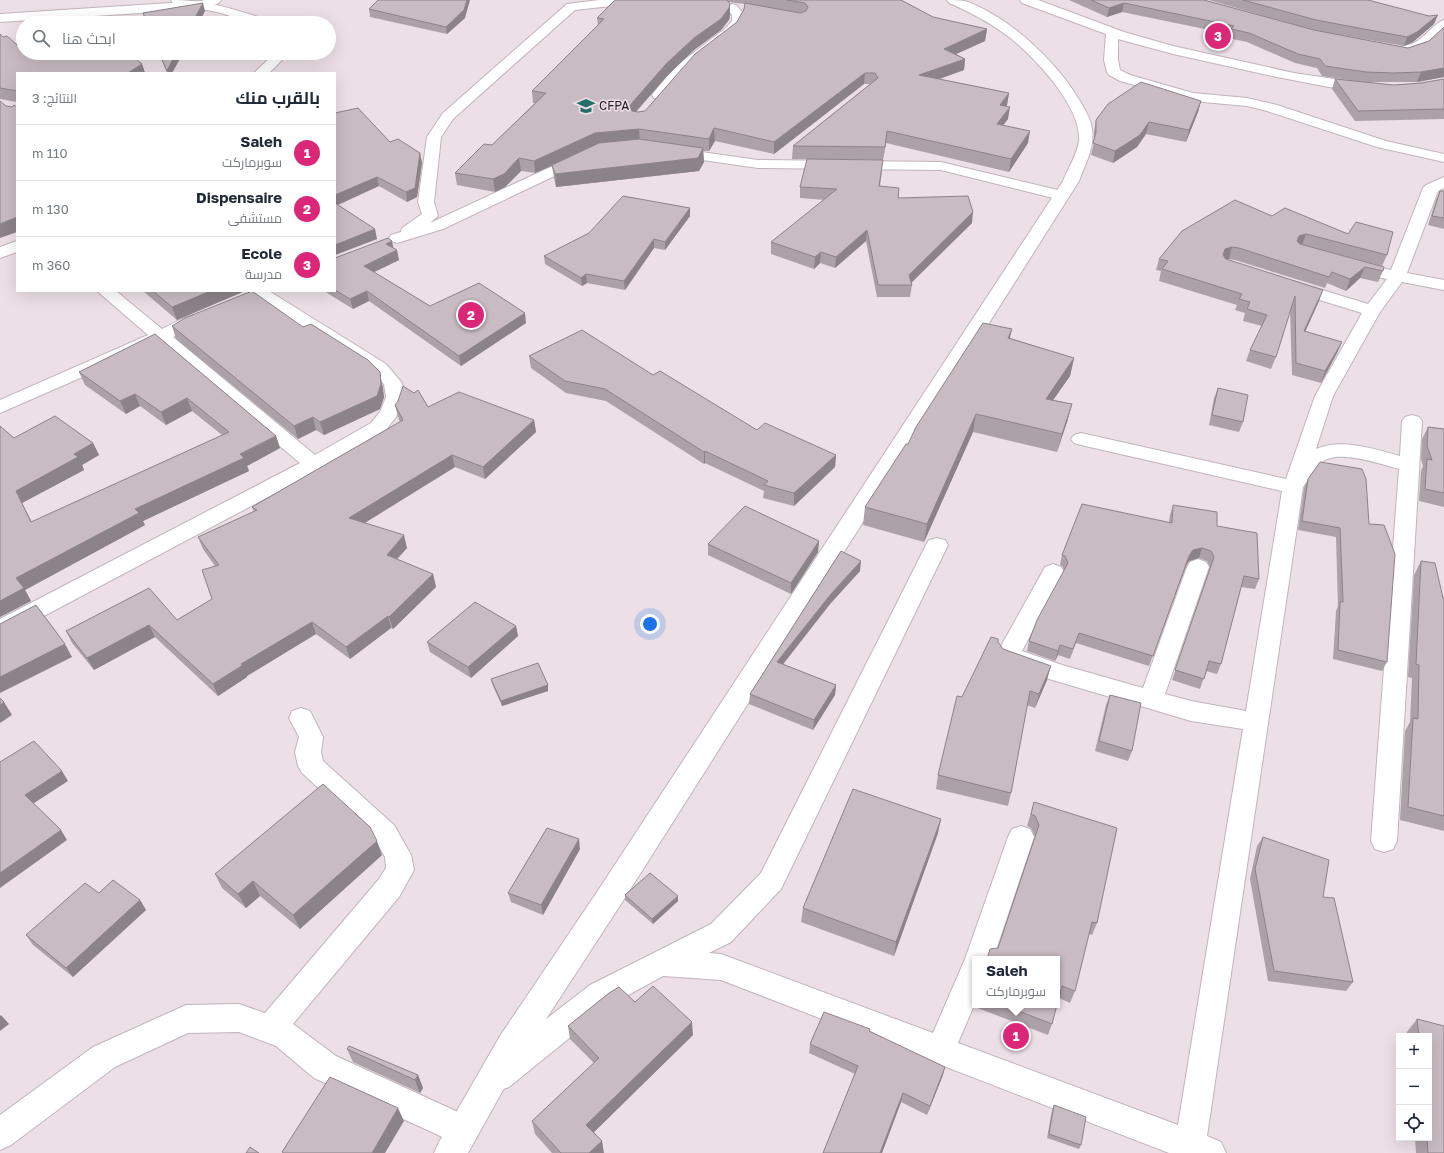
<!DOCTYPE html>
<html lang="ar">
<meta charset="utf-8">
<style>
:root{--surface:#fff;--page:#f2f2f3;--text:#1f2937;--muted:#747a83;--line:#e0e1e3;--accent:#db2777}
body{margin:0;font-family:"Golos Text",Cairo,sans-serif;background:var(--page);color:var(--text);direction:rtl}
.controls{position:absolute;right:12px;bottom:12px;display:grid;overflow:hidden;border-radius:0px;box-shadow:0 4px 16px #0002}
.controls button{width:36px;height:36px;display:grid;place-items:center;padding:0;border:0;border-bottom:1px solid var(--line);background:var(--surface);color:var(--text);font:20px sans-serif}
.you{position:absolute;left:650px;top:624px;width:14px;height:14px;margin:-10px;border:3px solid #fff;border-radius:50%;background:#1a73e8;box-shadow:0 0 0 6px #1a73e833}
.badge{display:grid;place-items:center;width:26px;height:26px;border-radius:50%;background:var(--accent);color:#fff;font-size:13px;font-weight:700}
.pin{position:absolute;translate:-50% -50%;border:2px solid #fff;box-shadow:0 1px 4px #0006}
.popup{position:absolute;left:972px;top:956px;width:88px;height:52px;box-sizing:border-box;display:grid;place-content:center;border-radius:0px;background:var(--surface);filter:drop-shadow(0 1px 3px #0005);font-size:13px;white-space:nowrap;color:var(--muted)}
.popup b{font-size:15px;color:var(--text)}
.popup::after{content:'';position:absolute;left:50%;top:100%;margin-left:-8px;border:8px solid transparent;border-top-color:var(--surface)}
.list{margin:0;padding:0;list-style:none}
h2{display:flex;justify-content:space-between;align-items:center;height:52px;margin:0;padding:0 16px;font-size:17px}
h2 small{font-size:13px;font-weight:400;color:var(--muted)}
.list li{display:grid;grid-template-columns:26px 1fr auto;gap:12px;align-items:center;box-sizing:border-box;height:56px;padding:0 16px;border-top:1px solid var(--line)}
.list b{display:block;font-size:15px;white-space:nowrap}
.list p{margin:0;font-size:13px;white-space:nowrap;color:var(--muted)}
.list em{font-size:13px;font-style:normal;color:var(--muted)}
.icon{flex:none;width:22px;height:22px;fill:none;stroke:currentColor;stroke-width:2;stroke-linecap:round;stroke-linejoin:round}
.map{position:relative;flex:none;width:1444px;height:1153px;overflow:hidden;direction:ltr}
.search{position:absolute;background:var(--surface);box-shadow:0 4px 16px #0002;left:16px;top:16px;width:320px;height:44px;display:flex;align-items:center;gap:10px;box-sizing:border-box;padding:0 14px;border-radius:22px;color:var(--muted);font-size:15px}
.panel{position:absolute;background:var(--surface);box-shadow:0 4px 16px #0002;left:16px;top:72px;width:320px;height:220px;border-radius:0px;direction:rtl}
.map>svg:first-child{display:block}
</style>
<div class="map">
<svg width="1444" height="1153" viewBox="0 0 1444 1153">
<rect width="100%" height="100%" fill="#ecdfe6"/>
<g fill="none" stroke-linecap="round" stroke-linejoin="round">
<g stroke="#c1b4bb" stroke-width="2">
<path id="street" d="M205,0H221L219,3L203,9L0,22V14L201,1Z
M599,0H635L633,3L629,4L575,10L453,119L441,137L434,202L438,216L430,223L574,156L579,155L584,156L586,159L584,162L443,229L397,243L391,241L389,238L391,235L401,232L402,228L422,214L418,202L427,137L443,113L567,4Z
M1020,0H1038L1124,32L1173,46L1294,73L1368,84L1370,87L1368,90L1363,91L1329,87L1277,77L1173,54L1118,39V60L1120,70L1130,75L1193,93L1247,98L1277,105L1386,141L1444,154V162L1377,147L1267,111L1247,106L1192,101L1120,81L1109,75L1107,72L1104,60L1106,34L1022,3Z
M732,4L736,5L744,14V22L734,34L686,72L664,98L659,99L654,98L652,95L654,92L676,66L726,28L732,21V15L726,8L728,5Z
M1444,20V31C1430,45 1413,59 1392,54L1391,51L1392,48C1403,46 1410,46 1419,40C1427,34 1435,23 1444,20Z
M673,148L758,160L941,162L1066,192L1069,195L1066,198L1061,200L941,170L758,168L668,155L666,152L668,149Z
M1444,177V188L1438,191L1407,273L1444,280V290L1402,282L1380,312L1333,396L1316,449C1343,438 1373,449 1400,456L1402,421L1405,417L1412,415L1419,417L1422,421L1397,841L1393,849L1384,852L1375,849L1371,841L1399,469C1380,464 1338,449 1322,462C1314,469 1309,479 1303,487L1207,1136L1221,1142L1226,1153H1169L721,980L663,976L610,1005L509,1087L498,1091L487,1087L483,1076L487,1065L590,985L711,924L761,873L926,545L929,540L937,538L945,540L948,545L781,889L731,942L709,953L721,954L933,1033L965,959L1008,837L1012,829L1021,826L1030,829L1034,837L993,959H975V1003L958,1043L1178,1125L1243,729L1191,721L1151,709L1049,679L1000,661L996,655L1045,567L1053,564L1061,567L1064,572L1022,651L1062,665L1143,688L1187,567L1190,562L1198,559L1206,562L1209,567L1165,694L1191,701L1246,711L1282,491L1081,445L1074,443L1071,439L1074,435L1081,433L1286,479L1315,396L1362,313L1287,290L1285,286L1287,282L1293,281L1368,304L1387,279L1376,277L1374,273L1376,269L1382,268L1391,270L1423,188L1426,185Z
M17,241V252L0,258V247Z
M97,291H116L162,329C175,323 193,311 207,314L210,318L207,322L173,337L315,455L371,423L380,412L386,397L384,384L372,372L251,295L248,291H269L386,364L402,383L404,397L396,417L385,431L321,469L8,635L0,637V619L300,463L158,344L0,413V400L148,335Z
M301,708L310,711L323,737L321,752L323,761L394,825L411,855L414,870L399,897L293,1024L336,1056L473,1119L478,1130L473,1141L462,1146L314,1078L276,1046L239,1032L188,1033L115,1067L11,1145L0,1150V1115L93,1047L186,1005L239,1004L265,1013L379,879L386,868L385,857L376,841L302,773L298,766L295,752L299,737L289,718L292,711Z"/>
</g>
<g stroke="#c1b4bb" stroke-width="2">
<path id="secondary" d="M171,0C207,0 234,9 267,20L269,23H251L221,13L173,3Z
M947,0C953,0 960,0 965,1C1010,17 1056,61 1080,101C1085,110 1091,119 1092,129C1095,148 1085,164 1079,181L621,904L522,1056L468,1153H434L439,1142L500,1036L601,886L1063,181C1068,168 1077,155 1079,141C1082,106 1031,53 1005,34C987,21 968,11 949,3Z
M275,53H289L269,73H254Z"/>
</g>
<use href="#street" fill="#fff" fill-rule="evenodd"/>
<use href="#secondary" fill="#fff" fill-rule="evenodd"/>
</g>
<path fill="#aca1a7" fill-rule="evenodd" d="M615,0H901L933,17L987,29L985,41L956,54L965,59L964,70L939,79L1009,93L1007,105L1006,106L1008,119L1003,125L1028,143L1009,172L886,143L883,160L792,159L793,146L870,84H864L774,154L715,141L709,151H703L704,162L699,171L556,187L554,178L552,166L535,173L521,171L505,187L495,192L457,185L455,173L492,145L535,103H533L532,91L598,25L597,18ZM728,2L745,4L744,9L737,22L645,111L638,112H636L667,76L694,50L721,30L729,20L730,15V4Z
M1069,0H1204L1314,30L1408,48L1429,41L1444,27V77L1417,82H1362L1322,76L1317,68L1295,63L1247,42L1228,38L1229,34L1122,12L1107,17Z
M1209,0H1368L1434,24L1413,42L1404,46L1313,30Z
M369,9L465,18L447,34L370,17Z
M0,34L3,37L23,50L142,64L145,73H17V102L0,99Z
M159,53H183L172,73H167Z
M1335,79L1394,85L1421,83L1444,79V119L1355,121L1332,89Z
M1201,101L1198,112L1186,142L1146,134L1137,147L1113,163L1091,155L1094,142V131L1096,120Z
M335,113L390,142L420,153L422,163L417,197L407,202L379,186L338,205L377,239L335,255Z
M882,171L880,186L898,198L972,223L911,283L912,285L910,297H877L866,241L835,268L820,263L814,269L771,254V242L825,200L800,198V187Z
M1440,191H1444V229L1428,225L1436,200Z
M690,208V216L665,250L654,248L625,290L587,283L582,286L545,264L544,256Z
M1272,216L1387,255L1382,266L1302,245H1301L1383,271L1378,282L1360,278L1346,291L1327,283L1325,288L1235,260L1229,259H1226L1319,301L1305,332L1342,342L1337,353L1321,383L1292,375L1290,309L1276,357L1271,369L1246,361L1250,350L1262,326L1243,321L1245,313L1235,310L1237,305L1159,281L1161,271L1156,270L1159,259Z
M394,249L399,260L374,272L430,306L526,323L461,366L369,301L353,309L324,291H335V258Z
M143,291H245L177,320Z
M172,326L383,385L384,397L380,409L324,435L316,430L298,439L176,339Z
M155,334L276,436L280,448L247,466L249,471L143,521L145,525L25,590L31,601L0,617L14,438L93,443L99,455L82,465L84,470L22,503L32,522L222,435L192,411L166,425L140,406L126,414L85,385L79,372Z
M1010,338L1074,358L1070,376L1053,400L1072,404L1067,422L1057,452L973,432L924,542L863,525L865,507L908,444Z
M529,356L653,375L757,430L836,455L835,467L794,506L763,498L764,491L705,463L704,464L606,401L566,393L531,368Z
M1218,388L1243,422L1239,432L1209,425L1214,398Z
M395,405L428,407L534,420L536,432L485,479L455,467L365,523L407,548L397,559L433,574L436,587L393,629L391,628L350,659L316,634L247,676V677L218,696L155,637L94,670L72,643L66,631L177,620L212,599L215,566L203,549L198,537L254,512L252,507L400,422L398,417Z
M1428,427L1444,429V507L1419,501L1421,471L1423,466L1421,459L1422,439Z
M1308,479L1369,524L1387,662L1382,671L1333,659L1336,611L1338,606L1336,537L1298,530L1304,488Z
M1173,505L1217,526L1259,579L1255,589L1241,587L1221,664L1217,674L1206,671L1200,689L1172,680L1210,567L1207,561L1199,558L1189,561L1186,566L1149,666L1076,643L1070,659L1058,655L1055,661L1027,651L1029,641L1064,570L1062,566L1060,565L1062,555L1169,522L1170,515Z
M819,541L818,552L791,594L708,555V544Z
M841,551L860,571L830,604L783,664L836,685L835,695L813,730L749,704L750,694Z
M1421,561L1443,598H1444V836V831L1400,820L1405,731L1410,722L1412,678L1408,677L1414,575Z
M516,626L518,636L471,678L430,652L427,642Z
M998,642L1003,649L1047,680L1035,708L1027,705L1011,793L1008,806L936,789L938,775L962,697Z
M491,679L548,691L502,706L492,684Z
M1110,695L1132,751L1128,761L1095,751L1106,705Z
M1034,802L1097,923L1092,935L1089,934L1075,991L1070,1003L1059,998L998,948L1035,837L1031,828L1027,826Z
M938,833L894,956L801,922L803,908Z
M1263,837L1353,982L1346,991L1268,981L1250,879L1257,846Z
M580,849L543,915L511,902L508,893Z
M382,855L300,929L260,896L246,908L222,888L215,874Z
M99,893L140,900L146,910L73,977L33,945L26,935Z
M625,895L678,901L653,924L625,900Z
M635,1002L693,1035L594,1132L602,1141L603,1153H552L535,1134L532,1121L594,1063L570,1039L568,1026Z
M975,1005H1057L1052,1024L1048,1035L975,1007Z
M1417,1019L1444,1026V1153H1416L1415,1138H1429V1036H1407V1032Z
M870,1031L943,1075L927,1115L901,1102L882,1153H823L855,1074L809,1053L810,1044Z
M347,1049L418,1075L423,1088L420,1093L353,1062Z
M1054,1105L1081,1145L1079,1149L1047,1138L1052,1110Z"/>
<path fill="#8c8388" d="M467,0H470L465,18L447,34L446,27Z
M203,3L205,11L199,23H192Z
M1124,3L1122,12L1107,17L1109,8Z
M730,4V15L729,20L721,30L694,50L667,76L633,115L630,106L632,103L666,64Z
M1438,15L1434,24L1413,42L1404,46L1407,37Z
M987,29L985,41L943,60L944,49Z
M176,53H183L172,73H168L167,71Z
M965,59L964,70L917,87L919,75Z
M142,64L145,73H128Z
M1444,68V77L1417,82L1421,72Z
M865,73L864,84L774,154V142Z
M1009,93L1007,105L998,117L1000,105Z
M1201,101L1198,112L1186,142L1189,130Z
M1010,107L1008,119L995,136L997,124Z
M1149,122L1146,134L1137,147L1113,163L1115,151Z
M714,128L715,141L709,151V139Z
M639,129L640,142L596,146L535,173L534,161L595,133Z
M887,131L886,143L883,160L885,147Z
M1030,131L1028,143L1009,172L1011,159Z
M703,148L704,162L699,171L556,187L555,174Z
M420,153L422,163L417,197L407,202L406,192Z
M519,158L521,171L505,187L495,192L493,179Z
M377,177L379,186L335,206V195Z
M690,208V216L665,250V242Z
M973,212L972,223L909,285V275Z
M17,217V232L0,238V224Z
M375,229L377,239L335,255V245Z
M867,230L866,241L835,268L836,257Z
M1306,234L1302,245L1295,247L1293,252L1299,236Z
M654,239V248L625,290L624,281Z
M392,241L394,251L386,244Z
M1232,247L1229,259L1222,260L1220,266L1225,249Z
M397,250L399,260L366,276L364,266Z
M821,252L820,263L814,269L815,257Z
M1365,267L1360,278L1346,291L1350,279Z
M586,274L587,283L582,286L581,278Z
M1323,290L1319,301L1300,343L1304,331Z
M211,291H245L177,320L172,307Z
M367,291L369,301L353,309L350,299Z
M525,313L526,323L461,366L459,356Z
M1012,329L1008,346V338Z
M1342,342L1337,353L1321,383L1325,371Z
M1074,358L1070,376L1042,416L1046,399Z
M380,372L384,397L380,409L324,435L320,422Z
M135,394L140,406L126,414L120,401Z
M187,398L192,411L166,425L161,412Z
M1072,404L1067,422L1057,452L1062,434Z
M976,414L973,432L924,542L927,524Z
M313,417L316,430L298,439L294,426Z
M534,420L536,432L485,479L483,467Z
M276,436L280,448L247,466L249,471L143,521L145,525L25,590L31,601L0,617V601L16,578L135,509Z
M93,443L99,455L82,465L84,470L22,503L16,491L74,454Z
M705,451V463L704,464V452Z
M452,455L455,467L353,530L349,518Z
M836,455L835,467L794,506V493Z
M404,535L407,548L390,567L387,555Z
M819,541L818,552L791,594V583Z
M1202,548L1199,558L1189,561L1186,566L1149,666L1189,556L1193,550Z
M861,561L860,571L830,604L777,672V662L831,594Z
M433,574L436,587L393,629L389,617Z
M388,616L391,628L350,659L346,647Z
M312,622L316,634L247,676V677L218,696L213,684L241,664Z
M149,625L155,637L94,670L87,658Z
M516,626L518,636L471,678L468,667Z
M65,644L72,657L0,693V677Z
M1060,645L1058,655L1055,661L1058,651Z
M1051,666L1047,680L1035,708L1039,694Z
M548,685V691L502,706L501,701Z
M836,685L835,695L813,730L814,720Z
M4,702L12,715L0,723V705Z
M62,771L68,781L31,805L25,795Z
M941,819L938,833L894,956L896,942Z
M61,830L67,840L0,888V873Z
M579,839L580,849L543,915L541,905Z
M377,841L382,855L300,929L293,915Z
M253,881L260,896L246,908L238,894Z
M678,896V901L653,924L652,919Z
M140,900L146,910L73,977L66,968Z
M1,1015L9,1024L0,1031V1016Z
M692,1022L693,1035L589,1137L586,1125Z
M945,1067L943,1075L927,1115L930,1106Z
M418,1075L423,1088L420,1093L415,1080Z
M903,1093L901,1102L882,1153H880Z
M398,1108L404,1121L385,1153H372Z
M602,1141L604,1153H589Z"/>
<path fill="#c8bbc2" stroke="#8c8388" d="M378,0H467L464,10L446,27L369,9Z
M615,0H727L730,4L729,8L721,19L694,38L666,64L632,103L630,106L632,111L638,112L645,111L695,54L737,22L744,9L745,3L800,13L806,11L808,7L805,3L787,0H901L933,17L987,29L944,49L965,59L919,75L1009,93L1000,105L1010,107L997,124L1030,131L1011,159L887,131L885,147L793,146L878,78L875,73H865L774,142L714,128L709,139L639,129L595,133L534,161L519,158L504,174L493,179L455,173L484,144L492,145L546,93L532,91L604,19L597,18Z
M1091,0H1204L1314,30L1408,48L1429,41L1444,27V68L1421,72L1394,73L1366,72L1325,66L1320,59L1298,54L1249,33L1231,29L1234,26L1124,3L1109,8Z
M1243,0H1368L1429,16L1438,15L1417,32L1407,37L1316,20Z
M203,3L192,23H147L143,13Z
M0,34L3,37L7,36L23,50V53H129L142,64L128,73H17V91L0,88Z
M159,53H176L167,71Z
M1335,79L1394,85L1421,83L1444,79V109L1358,111Z
M1141,82L1201,101L1189,130L1149,122L1140,135L1115,151L1093,143L1096,132V120L1108,104Z
M0,101L6,106L12,107L14,105L17,107V217L0,224Z
M358,108L390,142L398,139L420,153L415,188L406,192L377,177L335,195V113Z
M639,139L703,148L698,158L555,174L552,165L599,143Z
M807,159L883,160L879,186L899,188L898,198L968,196L973,212L909,275L912,285H878L867,230L836,257L821,252L815,257L771,242L837,189L800,187Z
M1440,191H1444V218L1432,216Z
M623,196L690,208L665,242L654,239L624,281L586,274L581,278L544,256L589,233Z
M1235,200L1272,216L1285,208L1348,234L1356,222L1393,232L1387,255L1306,234L1299,236L1297,241L1300,244L1384,267L1383,271L1365,267L1350,279L1332,272L1329,277L1239,248L1232,247L1225,249L1223,255L1226,259L1323,290L1304,331L1342,342L1325,371L1296,363L1295,296L1276,357L1250,350L1267,315L1247,309L1250,302L1239,299L1242,294L1162,269L1168,261L1159,259L1182,231Z
M335,203L375,229L335,245Z
M388,238L392,241L386,244L397,250L364,266L430,306L479,283L525,313L459,356L367,291L350,299L335,290V258Z
M153,291H211L172,307Z
M252,291L303,327L311,324L368,360L380,372L381,384L377,396L320,422L313,417L294,426L172,326L185,318Z
M983,323L1012,329L1008,338L1074,358L1046,399L1072,404L1062,434L976,414L927,524L865,507L906,444H908L916,427Z
M582,330L653,375L660,371L757,430L765,423L836,455L794,493L764,485L768,481L705,451L704,452L605,389L565,381L529,356Z
M155,334L276,436L240,454L244,458L135,509L139,513L16,578L24,588L0,601V426L14,438L55,416L93,443L74,454L78,457L16,491L31,522L229,432L187,398L161,412L135,394L120,401L79,372Z
M403,386L414,393L418,390L428,407L459,392L534,420L483,467L452,455L349,518L404,535L387,555L433,574L389,617L388,616L346,647L312,622L241,664L243,665L213,684L149,625L87,658L66,631L149,588L177,620L212,599L202,570L219,565L198,537L257,510L252,507L403,420L395,405L398,401Z
M1218,388L1248,395L1243,422L1212,415Z
M1428,427L1444,429V493L1425,489L1427,459L1432,460L1427,446Z
M1320,462L1362,469L1366,479L1369,524L1384,525L1395,554L1387,662L1338,650L1340,602H1343L1340,528L1302,521L1308,479Z
M1082,504L1172,523L1173,505L1217,512V526L1257,533L1259,579L1244,576L1221,664L1209,661L1204,679L1175,670L1214,557L1211,551L1202,548L1193,550L1189,556L1153,656L1079,633L1073,649L1060,645L1058,651L1029,641L1037,620L1068,563L1065,556L1062,555Z
M745,506L819,541L791,583L708,544Z
M841,551L861,561L831,594L777,662L836,685L814,720L750,694Z
M1421,561L1435,563L1443,598H1444V816L1408,807L1413,718L1418,719L1419,665L1416,664Z
M475,602L516,626L468,667L427,642Z
M36,605L65,644L0,677V624Z
M991,637L998,639V642L1003,649L1051,666L1039,694L1030,691L1011,793L938,775L957,696L962,697Z
M538,663L548,685L501,701L491,679Z
M1110,695L1141,703L1132,751L1099,741Z
M0,698L4,702L0,705Z
M34,741L62,771L25,795L61,830L0,873V762Z
M323,784L370,827L377,841L293,915L253,881L238,894L215,874Z
M853,789L941,819L896,942L803,908Z
M1034,802L1117,828L1097,923L1092,922L1075,991L1062,986L1057,1005V959H987L990,949L998,948L1039,825L1035,816L1031,814Z
M547,828L579,839L541,905L508,893Z
M1263,837L1329,860L1323,897L1334,898L1353,982L1274,971L1255,869Z
M650,873L678,896L652,919L625,895Z
M113,880L140,900L66,968L26,935L85,883L99,893Z
M653,986L692,1022L586,1125L602,1141L589,1153H561L532,1121L599,1058L568,1026L609,993L619,987L635,1002Z
M1003,1005H1057L1052,1024Z
M824,1012L870,1029L869,1031L945,1067L930,1106L903,1093L880,1153H823L858,1066L810,1044Z
M1417,1019L1444,1026V1153H1428L1427,1138H1429V1036H1419Z
M349,1046L418,1075L415,1080L347,1049Z
M330,1077L398,1108L372,1153H284L282,1152Z
M1054,1105L1086,1117L1081,1145L1049,1134Z
M250,1147L259,1153H246Z"/>
<defs>
<g id="university-bare" transform="scale(1.38)"><path d="M0-5L7-2L0 1L-7-2ZM-4 1L0 2.5L4 1V4Q0 6-4 4Z" fill="#256f6a" stroke="#ecdfe6" stroke-width="2.5" paint-order="stroke"/></g>
</defs>
<g fill-rule="evenodd">
<use href="#university-bare" x="586" y="106"/>
</g>
<g text-anchor="middle" stroke-width="3" stroke-linejoin="round" paint-order="stroke">
<g font-size="12" fill="#211d1f" stroke="#ecdfe6" text-anchor="start">
<text x="599" y="110">CFPA</text>
</g>
</g>
</svg>
<div class="controls">
<button>+</button>
<button>−</button>
<button><svg class="icon" aria-label="locate" viewBox="0 0 24 24"><circle cx="12" cy="12" r="6"/><path d="M12 2v4M12 18v4M2 12h4M18 12h4"/></svg></button>
</div>
<div class="you"></div>
<div class="pin badge" style="left:1016px;top:1036px">1</div>
<div class="popup"><b>Saleh</b>سوبرماركت</div>
<div class="pin badge" style="left:471px;top:315px">2</div>
<div class="pin badge" style="left:1218px;top:36px">3</div>
<div class="search"><svg class="icon" aria-label="search" viewBox="0 0 24 24"><circle cx="10" cy="10" r="6"/><path d="M15 15l6 6"/></svg>ابحث هنا</div>
<section class="panel">
<h2>بالقرب منك<small>النتائج: 3</small></h2>
<ul class="list">
<li><span class="badge">1</span><div><b>Saleh</b><p>سوبرماركت</p></div><em>110 m</em></li>
<li><span class="badge">2</span><div><b>Dispensaire</b><p>مستشفى</p></div><em>130 m</em></li>
<li><span class="badge">3</span><div><b>Ecole</b><p>مدرسة</p></div><em>360 m</em></li>
</ul>
</section>
</div>
